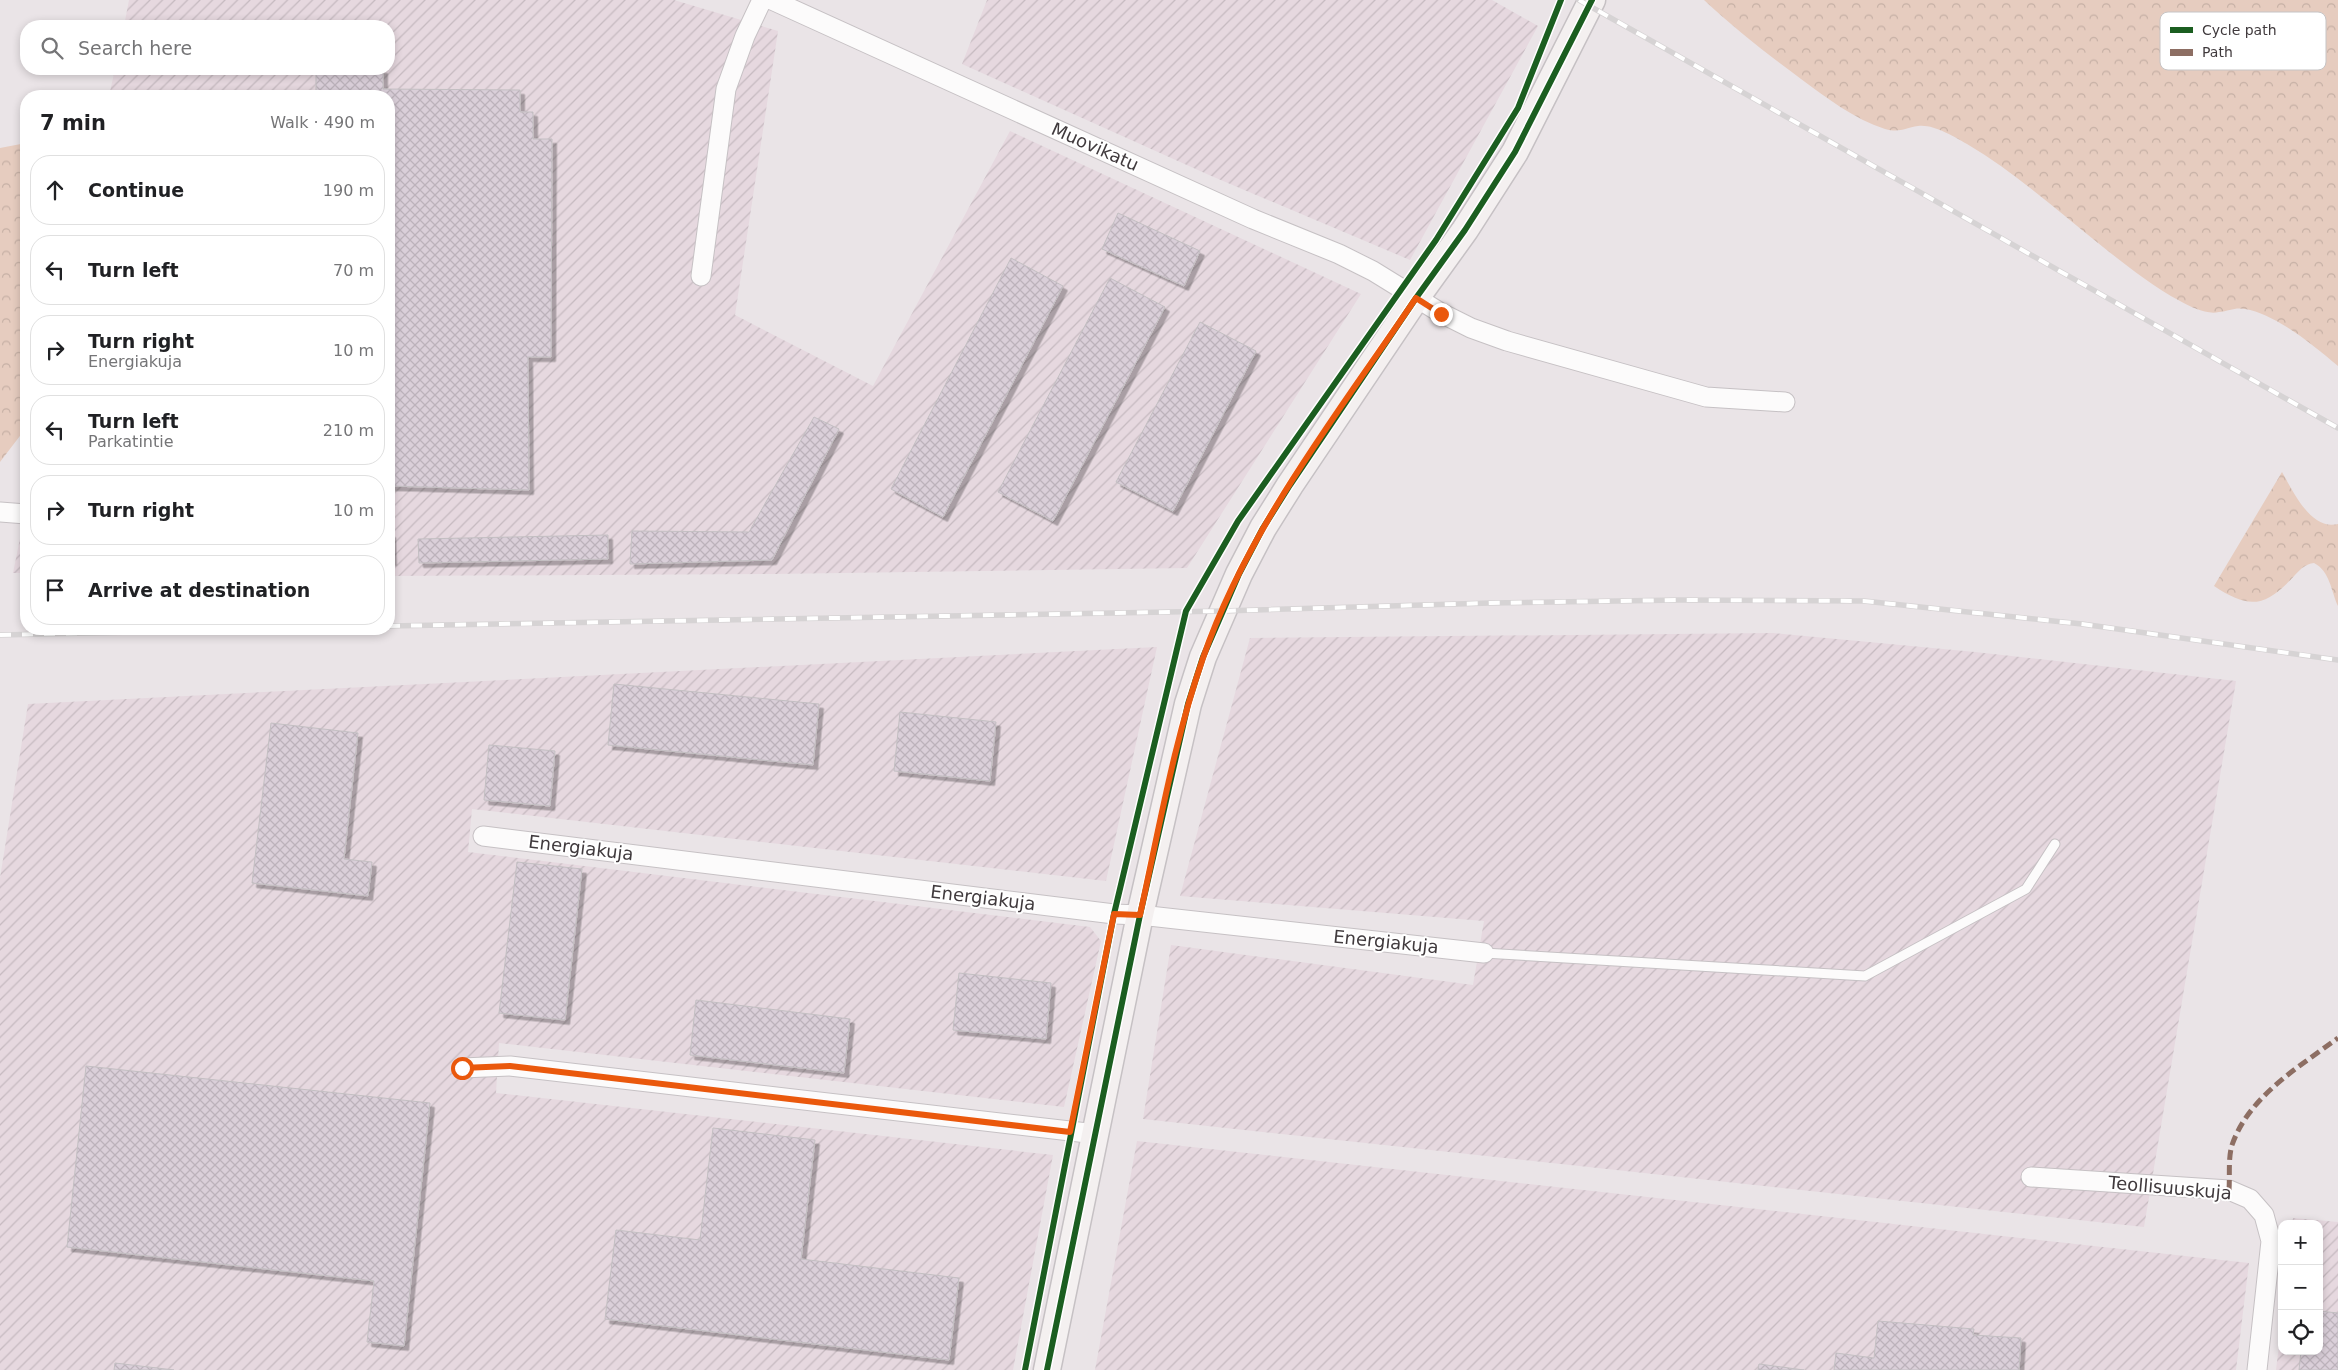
<!DOCTYPE html>
<meta charset="utf-8">
<style>
:root{--surface:#fff;--page:#f2f2f2;--text:#202124;--muted:#757577;--line:#e0e0e0}
body{margin:0;font-family:"DejaVu Sans",sans-serif;background:var(--page);color:var(--text)}
.controls{position:absolute;right:15px;bottom:15px;display:grid;overflow:hidden;border-radius:10px;box-shadow:0 2px 8px #0003}
.controls button{width:45px;height:45px;display:grid;place-items:center;padding:0;border:0;border-bottom:1px solid var(--line);background:var(--surface);color:var(--text);font:25px sans-serif}
.stop{position:absolute;width:15px;height:15px;margin:-11px;border:4px solid #ea580c;border-radius:50%;background:#fff}
.stop.end{background:#ea580c;border-color:#fff;box-shadow:0 1px 5px #0008}
.list{margin:0;padding:0;list-style:none}
h2{display:flex;justify-content:space-between;align-items:center;height:65px;margin:0;padding:0 20px;font-size:21px}
h2 small{font-size:16px;font-weight:400;color:var(--muted)}
.list li{display:grid;grid-template-columns:32px 1fr auto;gap:15px;align-items:center;box-sizing:border-box;height:70px;margin:0 10px 10px;padding:0 10px;border:1px solid var(--line);border-radius:20px}
.list b{display:block;font-size:19px;white-space:nowrap}
.list p{margin:0;font-size:16px;white-space:nowrap;color:var(--muted)}
.list em{font-size:16px;font-style:normal;color:var(--muted)}
.icon{flex:none;width:28px;height:28px;fill:none;stroke:currentColor;stroke-width:2;stroke-linecap:round;stroke-linejoin:round}
.map{position:relative;flex:none;width:2338px;height:1370px;overflow:hidden}
.search{position:absolute;background:var(--surface);box-shadow:0 2px 8px #0003;left:20px;top:20px;width:375px;height:55px;display:flex;align-items:center;gap:12px;box-sizing:border-box;padding:0 18px;border-radius:20px;color:var(--muted);font-size:19px}
.panel{position:absolute;background:var(--surface);box-shadow:0 2px 8px #0003;left:20px;top:90px;width:375px;height:545px;border-radius:20px}
.map>svg:first-child{display:block}
</style>
<div class="map">
<svg width="2338" height="1370" viewBox="0 0 2338 1370">
<defs>
<pattern id="industrial-furrows" width="10" height="10" patternUnits="userSpaceOnUse" patternTransform="scale(1.25)"><rect width="10" height="10" fill="#e6d8df"/><path d="M-1 1l2-2M0 10L10 0M9 11l2-2" fill="none" stroke="#c6bac0"/></pattern>
<pattern id="forest-crowns" width="20" height="18" patternUnits="userSpaceOnUse" patternTransform="scale(1.25)"><rect width="20" height="18" fill="#e6ccbf"/><path d="M2 6a3 3 0 1 1 6 0M12 15a3 3 0 1 1 6 0" fill="none" stroke="#c6b0a5"/></pattern>
<pattern id="building-cross-hatch" width="8" height="8" patternUnits="userSpaceOnUse" patternTransform="scale(1.25)"><rect width="8" height="8" fill="#dacfd9"/><path d="M0 0l8 8M0 8l8-8" fill="none" stroke="#bcb2bb"/></pattern>
<filter id="shadow"><feDropShadow dx="4.5" dy="4.5" stdDeviation="0" flood-color="#0004"/></filter>
</defs>
<rect width="100%" height="100%" fill="#eae4e7"/>
<path fill="url(#industrial-furrows)" d="M129,0H674L778,31L735,315L873,386L1010,131L1361,294L1187,568L772,574L389,576V96H109L115,69H389V26H124Z
M987,0H1492L1538,26L1410,260L1209,175L962,64Z
M26,509V573H13Z
M1773,633L1975,652L2236,681L2144,1227L1143,1119L1171,945L1473,985L1484,921L1180,896L1250,638Z
M1157,647L1106,881L472,809L468,852L1090,927L1101,941L1064,1107L499,1043L496,1093L1053,1155L1013,1370H0V878L28,704Z
M1137,1141L2249,1263L2236,1370H1095Z
M2293,1218L2338,1222V1370H2276L2282,1320V1351H2319V1224H2292Z"/>
<path fill="url(#forest-crowns)" d="M1704,0H2338V366C2314,346 2276,314 2245,309C2235,307 2229,311 2219,312C2207,315 2191,307 2180,301C2152,286 2127,266 2103,247C2059,212 2016,173 1967,144C1954,137 1934,124 1918,126C1905,128 1900,133 1885,129C1854,119 1827,98 1801,79C1767,54 1735,29 1704,0Z
M26,143V428L0,462V148Z
M2282,472C2293,491 2311,531 2338,524V606C2331,591 2330,571 2314,563C2305,564 2301,569 2295,575C2266,607 2250,610 2214,586Z"/>
<path fill="url(#building-cross-hatch)" stroke="#c3bfc2" filter="url(#shadow)" d="M316,69H383V89L520,90V112H533V139H552L551,357H528L529,490L389,486V96H316Z
M1118,213L1200,251L1184,286L1102,249Z
M1011,258L1063,286L943,517L891,489Z
M1110,278L1165,307L1053,521L998,492Z
M1200,322L1256,351L1173,511L1116,482Z
M814,417L839,429L772,560L630,564L632,531L749,532Z
M389,533H391L392,561H389Z
M608,535V559L419,563L418,539Z
M614,684L819,704L813,765L608,745Z
M900,712L996,722L990,781L894,771Z
M271,723L358,733L344,859L372,862L368,896L252,883Z
M489,745L555,751L550,806L484,800Z
M517,862L582,869L565,1020L499,1013Z
M959,973L1051,983L1046,1039L953,1030Z
M696,1000L850,1019L844,1073L690,1055Z
M86,1066L430,1103L404,1346L367,1342L374,1281L67,1247Z
M713,1128L815,1140L801,1259L959,1278L949,1360L605,1319L616,1230L700,1240Z
M2319,1311L2338,1313V1370H2299L2301,1351H2319Z
M1878,1321L1974,1329L1973,1335L2021,1338L2019,1370H1834L1836,1353L1874,1358Z
M115,1363L174,1370H114Z
M1759,1364L1804,1370H1758Z"/>
<g fill="none" stroke-linecap="round" stroke-linejoin="round">
<g stroke="#c6c1c4" stroke-width="11">
<path id="lane" d="M1484,953L1865,976L2026,889L2055,844"/>
</g>
<g stroke="#c6c1c4" stroke-width="21">
<path id="street" d="M772,0L1253,219L1339,254L1373,271L1441,313L1471,328L1507,341L1706,397L1785,402
M701,276L726,89L745,36L762,0
M0,512L26,514
M483,836L1114,914L1140,915L1484,953
M462,1068L510,1066L1096,1134
M2031,1177L2229,1190L2250,1199L2264,1215L2271,1241L2257,1370"/>
</g>
<g stroke="#c6c1c4" stroke-width="29">
<path id="secondary" d="M1047,1370L1140,915L1188,704L1203,657L1239,574L1263,528L1290,485L1416,298L1465,230L1515,152L1592,0"/>
</g>
<use href="#lane" stroke="#fcfbfb" stroke-width="9"/>
<use href="#street" stroke="#fcfbfb" stroke-width="19"/>
<use href="#secondary" stroke="#f4f0f0" stroke-width="26"/>
<g stroke="#d6d3d4" stroke-width="5.5">
<path id="rail" d="M1579,0L2338,428
M389,626L1223,611L1490,603L1679,600L1864,601L2082,624L2338,660
M0,635L273,629"/>
</g>
<use href="#rail" stroke="#fff" stroke-width="4" stroke-dasharray="11" stroke-linecap="butt"/>
<path stroke="#8d6e63" stroke-width="5" stroke-dasharray="10 5" stroke-linecap="butt" d="M2229,1190C2230,1176 2228,1158 2232,1145C2249,1096 2299,1067 2338,1038"/>
<g stroke="#fff" stroke-width="9">
<path id="cycleway" d="M1025,1370L1114,914L1186,611L1238,521L1436,240L1518,108L1561,0
M1047,1370L1140,915L1188,704L1203,657L1239,574L1263,528L1290,485L1416,298L1465,230L1515,152L1592,0"/>
</g>
<use href="#cycleway" stroke="#1b5e20" stroke-width="6"/>
</g>
<g fill="none" stroke-linecap="round" stroke-linejoin="round">
<path stroke="#ea580c" stroke-width="6" d="M462,1068L510,1066L1070,1132L1114,914L1140,915C1159,829 1174,741 1203,658C1248,527 1339,412 1416,298L1441,314"/>
</g>
<g text-anchor="middle" stroke-width="4" stroke-linejoin="round" paint-order="stroke">
<g font-size="18" fill="#403a3d" stroke="#fff">
<text transform="translate(1095 147) rotate(24)" y="6">Muovikatu</text>
<text transform="translate(581 848) rotate(7)" y="6">Energiakuja</text>
<text transform="translate(983 898) rotate(7)" y="6">Energiakuja</text>
<text transform="translate(1386 942) rotate(6)" y="6">Energiakuja</text>
<text transform="translate(2170 1188) rotate(5)" y="6">Teollisuuskuja</text>
</g>
</g>
<rect x="2160" y="12" width="166" height="58" rx="8" fill="#fff" stroke="#c6c4c5" stroke-width="1"/>
<rect x="2170" y="27" width="23" height="6" fill="#1b5e20"/>
<rect x="2170" y="49" width="23" height="7" fill="#8d6e63"/>
<g font-size="14" fill="#403a3d">
<text x="2202" y="35">Cycle path</text>
<text x="2202" y="57">Path</text>
</g>
</svg>
<div class="controls">
<button>+</button>
<button>−</button>
<button><svg class="icon" aria-label="locate" viewBox="0 0 24 24"><circle cx="12" cy="12" r="6"/><path d="M12 2v4M12 18v4M2 12h4M18 12h4"/></svg></button>
</div>
<div class="stop" style="left:462px;top:1068px"></div>
<div class="stop end" style="left:1441px;top:314px"></div>
<div class="search"><svg class="icon" aria-label="search" viewBox="0 0 24 24"><circle cx="10" cy="10" r="6"/><path d="M15 15l6 6"/></svg>Search here</div>
<section class="panel">
<h2>7 min<small>Walk · 490 m</small></h2>
<ul class="list">
<li><svg class="icon" aria-label="ahead" viewBox="0 0 24 24"><path d="M12 20V5M6 11l6-6 6 6"/></svg><div><b>Continue</b></div><em>190 m</em></li>
<li><svg class="icon" aria-label="left" viewBox="0 0 24 24"><path d="M17 20v-9H6M10 6l-5 5 5 5"/></svg><div><b>Turn left</b></div><em>70 m</em></li>
<li><svg class="icon" aria-label="right" viewBox="0 0 24 24"><path d="M7 20v-9h11M14 6l5 5-5 5"/></svg><div><b>Turn right</b><p>Energiakuja</p></div><em>10 m</em></li>
<li><svg class="icon" aria-label="left" viewBox="0 0 24 24"><path d="M17 20v-9H6M10 6l-5 5 5 5"/></svg><div><b>Turn left</b><p>Parkatintie</p></div><em>210 m</em></li>
<li><svg class="icon" aria-label="right" viewBox="0 0 24 24"><path d="M7 20v-9h11M14 6l5 5-5 5"/></svg><div><b>Turn right</b></div><em>10 m</em></li>
<li><svg class="icon" aria-label="arrive" viewBox="0 0 24 24"><path d="M6 21V4h12l-3 4 3 4H6"/></svg><div><b>Arrive at destination</b></div></li>
</ul>
</section>
</div>
